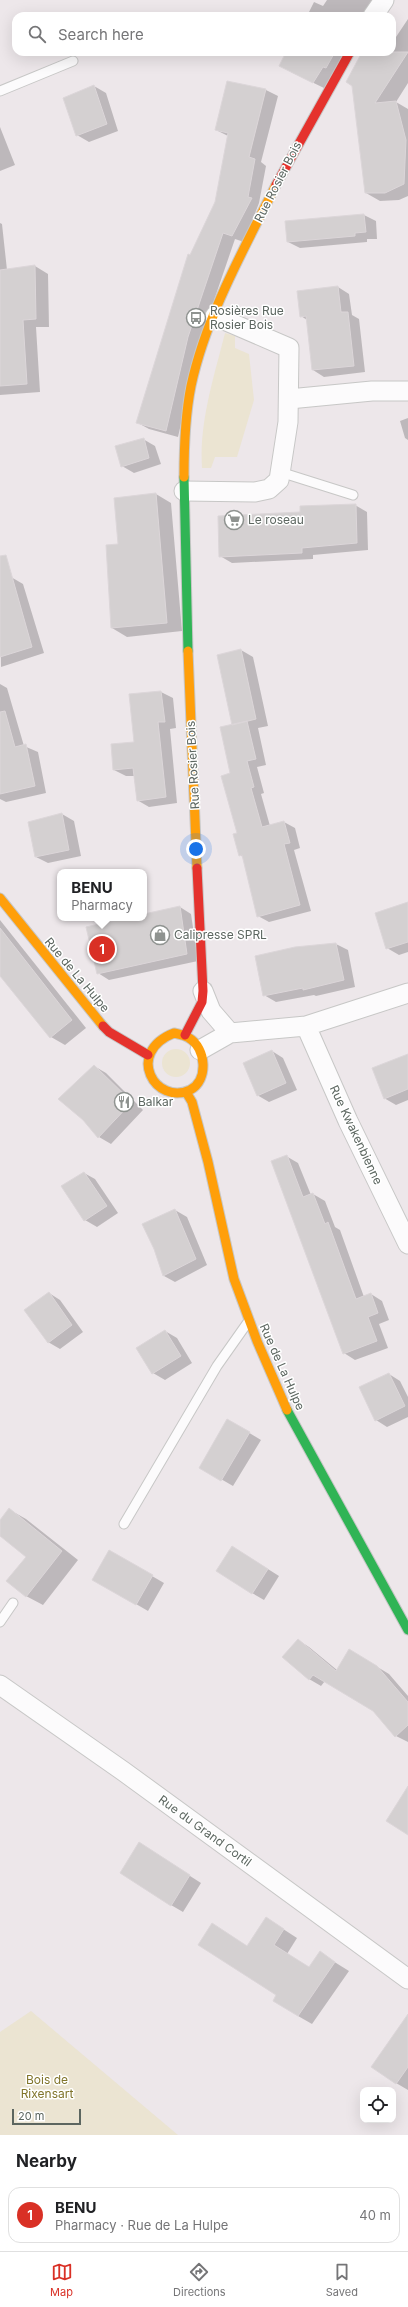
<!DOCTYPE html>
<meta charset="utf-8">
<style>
:root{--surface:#fff;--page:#f6f6f6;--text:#202124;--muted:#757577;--line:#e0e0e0;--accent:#d93025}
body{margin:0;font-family:Inter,sans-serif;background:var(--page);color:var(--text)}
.controls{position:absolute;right:12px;bottom:12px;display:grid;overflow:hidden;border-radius:8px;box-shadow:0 4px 16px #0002}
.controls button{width:36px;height:36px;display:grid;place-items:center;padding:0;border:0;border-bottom:1px solid var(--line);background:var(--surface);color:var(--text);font:20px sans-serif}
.scale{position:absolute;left:12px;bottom:10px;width:69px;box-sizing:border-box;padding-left:4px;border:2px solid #5c6660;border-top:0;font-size:11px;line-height:14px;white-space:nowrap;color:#5c6660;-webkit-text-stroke:3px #fff;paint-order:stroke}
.you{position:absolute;left:196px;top:849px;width:14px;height:14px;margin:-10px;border:3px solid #fff;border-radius:50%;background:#1a73e8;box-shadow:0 0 0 6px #1a73e833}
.badge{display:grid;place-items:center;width:26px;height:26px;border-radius:50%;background:var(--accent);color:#fff;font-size:13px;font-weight:700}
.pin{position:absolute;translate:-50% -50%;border:2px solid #fff;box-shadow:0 1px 4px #0006}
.popup{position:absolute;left:57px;top:869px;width:90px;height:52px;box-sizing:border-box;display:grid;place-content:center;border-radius:8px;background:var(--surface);filter:drop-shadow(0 1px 3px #0005);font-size:13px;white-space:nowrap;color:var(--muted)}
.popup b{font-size:15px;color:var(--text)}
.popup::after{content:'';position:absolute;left:50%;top:100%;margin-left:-8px;border:8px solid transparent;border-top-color:var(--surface)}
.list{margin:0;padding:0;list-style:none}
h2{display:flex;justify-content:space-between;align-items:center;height:52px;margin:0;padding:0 16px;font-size:17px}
h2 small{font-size:13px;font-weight:400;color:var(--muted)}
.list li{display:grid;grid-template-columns:26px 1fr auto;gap:12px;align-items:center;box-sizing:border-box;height:56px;margin:0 8px 8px;padding:0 8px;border:1px solid var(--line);border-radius:12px}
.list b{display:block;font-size:15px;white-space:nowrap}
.list p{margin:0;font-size:13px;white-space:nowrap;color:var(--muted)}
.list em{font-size:13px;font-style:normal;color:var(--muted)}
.icon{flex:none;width:22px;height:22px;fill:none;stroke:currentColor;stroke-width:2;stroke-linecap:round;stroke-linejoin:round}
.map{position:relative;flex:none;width:408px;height:2135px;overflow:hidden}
.search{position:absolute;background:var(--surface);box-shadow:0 4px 16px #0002;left:12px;right:12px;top:12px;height:44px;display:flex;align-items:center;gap:10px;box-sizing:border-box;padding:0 14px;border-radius:12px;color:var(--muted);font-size:15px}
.sheet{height:116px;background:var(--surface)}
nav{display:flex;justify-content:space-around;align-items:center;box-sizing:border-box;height:56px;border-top:1px solid var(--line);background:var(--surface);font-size:11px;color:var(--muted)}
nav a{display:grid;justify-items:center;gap:2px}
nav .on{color:var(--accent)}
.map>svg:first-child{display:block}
</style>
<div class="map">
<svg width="408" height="2135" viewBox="0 0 408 2135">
<rect width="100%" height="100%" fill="#ede7ea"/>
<path fill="#ebe4d2" d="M225,333L235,336V348L249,354L254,400L237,457H215L211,468H202C199,422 214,377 225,333Z
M162 1063a14 14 0 1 1 28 0a14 14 0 1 1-28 0Z
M31,2011L178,2135H0V2032Z"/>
<path fill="#0003" d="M327,0H373L363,16H307L314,2L323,6Z
M408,19V83L396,102L408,109V196L399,200L380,201L366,193L369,52H392V39L394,40Z
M287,52H348L324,88L291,72Z
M228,83L266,90L278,96L261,162L266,166L259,203L244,242L235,239L199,344L178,437L149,429L138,423L190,256L216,202L228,136L216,130Z
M94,86L106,93L118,131L89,142L77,135Z
M0,127L15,165L0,171Z
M364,215L376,221L377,239H367V242L300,248L288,242L287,222Z
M0,223L2,224L7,270L35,266L48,274L49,327H36L40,392L0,395Z
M338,287L349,294L352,315L359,319L365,372L324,377L313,370L307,320L301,316Z
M408,418V440L405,438L400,421Z
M143,439L155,446L161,464L134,473L122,466Z
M156,494L171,503L182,631L127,637L112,628Z
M355,505L367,512L368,550L313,555V559L232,563L220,556L302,513Z
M11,577L23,584L44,653L1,667L0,581Z
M241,650L253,657L268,726L258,728L266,765L257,767L264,793L261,794L270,826L284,822L295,828L300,848L294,850L311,911L269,922L258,916L243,857L240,855L232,774Z
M0,684L7,688L24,746L38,752L46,793L6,802L0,799Z
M161,692L173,698L176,728L170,729L177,803L149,807L137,800L134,776H126L114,770L135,743L130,695Z
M62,814L74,821L81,856L48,863L36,857Z
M408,903V952L399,955L387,948Z
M180,907L191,914L198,961L109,980L98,973L130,918H144V915Z
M0,920L86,1028L65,1045L51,1037L0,975Z
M336,944L348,950L355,987L316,996L314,995L276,1002L264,995L295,948Z
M272,1051L283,1058L297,1090L269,1102L257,1095Z
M408,1055V1100L396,1105L384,1098Z
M94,1066L106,1073L143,1110L111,1144L99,1137L84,1120Z
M286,1156L298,1163L311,1195L313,1194L325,1201L335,1227L340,1230L364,1297L371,1294L382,1301L389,1320L379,1324L388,1348L355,1360L344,1353Z
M84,1173L95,1179L118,1213L97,1227L85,1220Z
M175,1210L187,1217L207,1265L175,1282L164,1276L155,1248Z
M49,1293L60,1300L83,1332L60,1349L48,1342Z
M165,1331L177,1338L192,1363L165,1380L153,1373Z
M389,1374L400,1381L408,1397V1417L387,1427L376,1420Z
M228,1420L261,1440L233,1486L200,1467Z
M10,1510L26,1519L78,1560L43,1605L26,1596L27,1556L0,1535V1522Z
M109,1551L164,1583L148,1611L93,1579Z
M244,1554L279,1576L264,1600L252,1593Z
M298,1640L309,1647L337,1670L361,1657L389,1674L408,1696V1742L396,1736L374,1711L325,1681L321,1686L309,1679Z
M151,1851L201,1883L183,1912L171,1905Z
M280,1927L297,1938L287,1954L310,1968L320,1953L349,1971L312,2024L298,2016L278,1995L226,1933L248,1947Z
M408,2027V2090L396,2083Z"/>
<path fill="#d4d0d1" stroke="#dcd6d9" d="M286,52H335L326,68L323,67L313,83L279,66Z
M362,52H408L375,103L396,101L406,140L404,184L385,193H365L352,86L346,82Z
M227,81L266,89L249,157L255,159L248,197L252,198L232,236L223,233L188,337L166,431L136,423L188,254L190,255L215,202L228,133L215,130Z
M94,85L107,124L76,136L63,98Z
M364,214L366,232L355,233V236L287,242L285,221Z
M35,265L36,319L23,320L27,384L0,386V270Z
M338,286L341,312H348L354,366L312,370L306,316L300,317L297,291Z
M144,438L149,458L121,467L115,446Z
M156,493L167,623L111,628L106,545L118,544L114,498Z
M356,504L357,543L302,548V553L219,557L218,516L300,512V506Z
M6,555L32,647L0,657V556Z
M241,649L256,719L232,725L217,655Z
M161,691L165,722H158L166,797L137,801L133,768L113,770L111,744L134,742L129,694Z
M5,711L15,747L26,744L35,786L0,794V712Z
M247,721L256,759L247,761L254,787L251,788L262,827L284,821L290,843L284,844L300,905L257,917L242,855L239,856L233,834L237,833L221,776L230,773L220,727Z
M62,813L69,850L35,857L28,822Z
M408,902V942L386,949L375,913Z
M180,906L187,954L97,974L86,927L125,918H144V914Z
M0,928L72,1020L50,1038L0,976Z
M336,943L344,980L303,990V988L263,996L255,956L295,947Z
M272,1050L286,1083L257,1096L243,1063Z
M408,1054V1089L384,1099L372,1068Z
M94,1065L132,1102L98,1138L83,1120L58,1099Z
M287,1155L303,1197L313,1193L325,1224L328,1222L356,1299L371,1293L378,1313L368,1317L377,1341L343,1354L271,1161Z
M84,1172L107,1206L84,1221L61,1186Z
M175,1209L196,1259L163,1276L154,1249L142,1224Z
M49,1292L72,1325L48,1343L24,1310Z
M165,1330L181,1356L152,1374L136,1348Z
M389,1373L405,1406L375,1421L359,1387Z
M227,1419L250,1432L221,1481L199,1468Z
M9,1508L62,1551L26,1597L6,1581L26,1557L0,1536V1520Z
M232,1546L268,1569L252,1594L216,1571Z
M109,1550L153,1575L136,1605L92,1580Z
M298,1639L336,1671L349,1649L377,1666L408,1702V1725L395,1737L373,1711L313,1675L309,1680L282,1657Z
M408,1786V1835L386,1821Z
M139,1842L190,1875L171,1906L120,1873Z
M266,1917L284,1929L274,1945L309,1967L320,1951L335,1962L298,2016L273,2001L276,1995L198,1945L212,1923L247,1946Z
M408,2014V2067L396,2084L371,2067Z"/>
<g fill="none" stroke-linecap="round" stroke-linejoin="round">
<g stroke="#c7c7c6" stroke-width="11">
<path id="lane" d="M0,91L73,61
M280,472L353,495
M124,1524L217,1366L248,1322
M0,1622L13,1603"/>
</g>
<g stroke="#c7c7c6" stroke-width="21">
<path id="street" d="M373,16L384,0
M289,399L372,391H408
M184,491L255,492L269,489L279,480L288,422L289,348L215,316
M203,991L211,1011L230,1033
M306,1026L348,1121L408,1244
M200,1050L230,1033L306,1026L408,993
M0,1685L123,1771L408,1979"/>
</g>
<g stroke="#c7c7c6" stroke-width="11">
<path id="fast" d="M184,477L188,651
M287,1410L408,1630"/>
</g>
<g stroke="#c7c7c6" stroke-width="11">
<path id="slow" d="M184,477C184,447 185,416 191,386C206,316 244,249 276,185
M188,651L197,868
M0,898L103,1026
M174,1033C179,1034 185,1035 189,1038C206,1048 209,1080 190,1090C156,1106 124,1053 174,1033Z
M186,1092L192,1102L208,1162L234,1279L257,1341L287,1410"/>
</g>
<g stroke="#c7c7c6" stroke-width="11">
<path id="jam" d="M276,185L350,52
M103,1026L109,1032L148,1055
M185,1035L202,1002L203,991L197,868"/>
</g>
<use href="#lane" stroke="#fcfbfc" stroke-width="9"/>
<use href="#street" stroke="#fcfbfc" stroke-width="19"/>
<use href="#fast" stroke="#30b455" stroke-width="9"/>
<use href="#slow" stroke="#ff9f0a" stroke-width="9"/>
<use href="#jam" stroke="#e5322d" stroke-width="9"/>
</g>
<defs>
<g id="bus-ring" transform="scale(1)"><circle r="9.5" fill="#fff" stroke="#8f9390" stroke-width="1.5"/><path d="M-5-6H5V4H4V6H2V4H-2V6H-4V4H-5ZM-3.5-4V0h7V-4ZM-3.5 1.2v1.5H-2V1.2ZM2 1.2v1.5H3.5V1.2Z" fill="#8f9390"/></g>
<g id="supermarket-ring" transform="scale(1)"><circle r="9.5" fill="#fff" stroke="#8f9390" stroke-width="1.5"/><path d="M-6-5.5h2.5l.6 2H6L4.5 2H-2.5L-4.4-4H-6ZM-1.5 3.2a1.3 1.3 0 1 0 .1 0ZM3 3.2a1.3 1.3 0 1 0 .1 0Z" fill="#8f9390"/></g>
<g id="shop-ring" transform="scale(1)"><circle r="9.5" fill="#fff" stroke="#8f9390" stroke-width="1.5"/><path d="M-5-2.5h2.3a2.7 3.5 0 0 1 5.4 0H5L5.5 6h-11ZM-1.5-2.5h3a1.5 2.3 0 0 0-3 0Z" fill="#8f9390"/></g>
<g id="restaurant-ring" transform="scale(1)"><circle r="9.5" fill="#fff" stroke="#8f9390" stroke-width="1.5"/><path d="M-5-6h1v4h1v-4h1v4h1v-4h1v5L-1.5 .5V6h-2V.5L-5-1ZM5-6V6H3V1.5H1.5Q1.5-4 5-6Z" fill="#8f9390"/></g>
</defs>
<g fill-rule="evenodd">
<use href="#bus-ring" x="196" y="318"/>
<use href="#supermarket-ring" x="234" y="520"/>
<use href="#shop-ring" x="160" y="935"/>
<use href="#restaurant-ring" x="124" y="1102"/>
</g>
<g text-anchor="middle" stroke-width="3" stroke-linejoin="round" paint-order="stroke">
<g font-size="12" fill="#5c6660" stroke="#fff">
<text transform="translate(278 182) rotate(-63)" y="4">Rue Rosier Bois</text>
<text transform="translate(193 765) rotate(-93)" y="4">Rue Rosier Bois</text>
<text transform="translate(77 975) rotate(50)" y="4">Rue de La Hulpe</text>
<text transform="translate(356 1135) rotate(65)" y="4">Rue Kwakenbienne</text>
<text transform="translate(282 1367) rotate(66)" y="4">Rue de La Hulpe</text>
<text transform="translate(205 1831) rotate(36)" y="4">Rue du Grand Cortil</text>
</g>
<g font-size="12" fill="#5c6660" stroke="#fff" text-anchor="start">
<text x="210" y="315">Rosières Rue<tspan x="210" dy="14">Rosier Bois</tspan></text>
<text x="248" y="524">Le roseau</text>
<text x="174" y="939">Calipresse SPRL</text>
<text x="138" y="1106">Balkar</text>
</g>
<g font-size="12" fill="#80742a" stroke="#fff">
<text x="47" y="2084">Bois de<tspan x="47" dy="14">Rixensart</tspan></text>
</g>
</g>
</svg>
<div class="controls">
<button><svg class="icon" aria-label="locate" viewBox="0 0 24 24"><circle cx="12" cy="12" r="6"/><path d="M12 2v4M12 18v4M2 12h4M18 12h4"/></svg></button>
</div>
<div class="scale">20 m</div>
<div class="you"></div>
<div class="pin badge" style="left:102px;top:949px">1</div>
<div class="popup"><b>BENU</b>Pharmacy</div>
<div class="search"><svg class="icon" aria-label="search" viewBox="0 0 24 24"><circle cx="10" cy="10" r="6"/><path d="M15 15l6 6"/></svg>Search here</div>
</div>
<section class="sheet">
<h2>Nearby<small></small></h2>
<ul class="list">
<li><span class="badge">1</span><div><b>BENU</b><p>Pharmacy · Rue de La Hulpe</p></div><em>40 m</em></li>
</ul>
</section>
<nav>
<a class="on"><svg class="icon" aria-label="map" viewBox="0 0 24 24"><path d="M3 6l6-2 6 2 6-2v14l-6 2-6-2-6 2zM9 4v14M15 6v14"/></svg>Map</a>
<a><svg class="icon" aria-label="directions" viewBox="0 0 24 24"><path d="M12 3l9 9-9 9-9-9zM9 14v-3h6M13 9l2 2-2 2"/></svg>Directions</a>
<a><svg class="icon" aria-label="saved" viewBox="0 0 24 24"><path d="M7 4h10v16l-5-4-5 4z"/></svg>Saved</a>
</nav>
